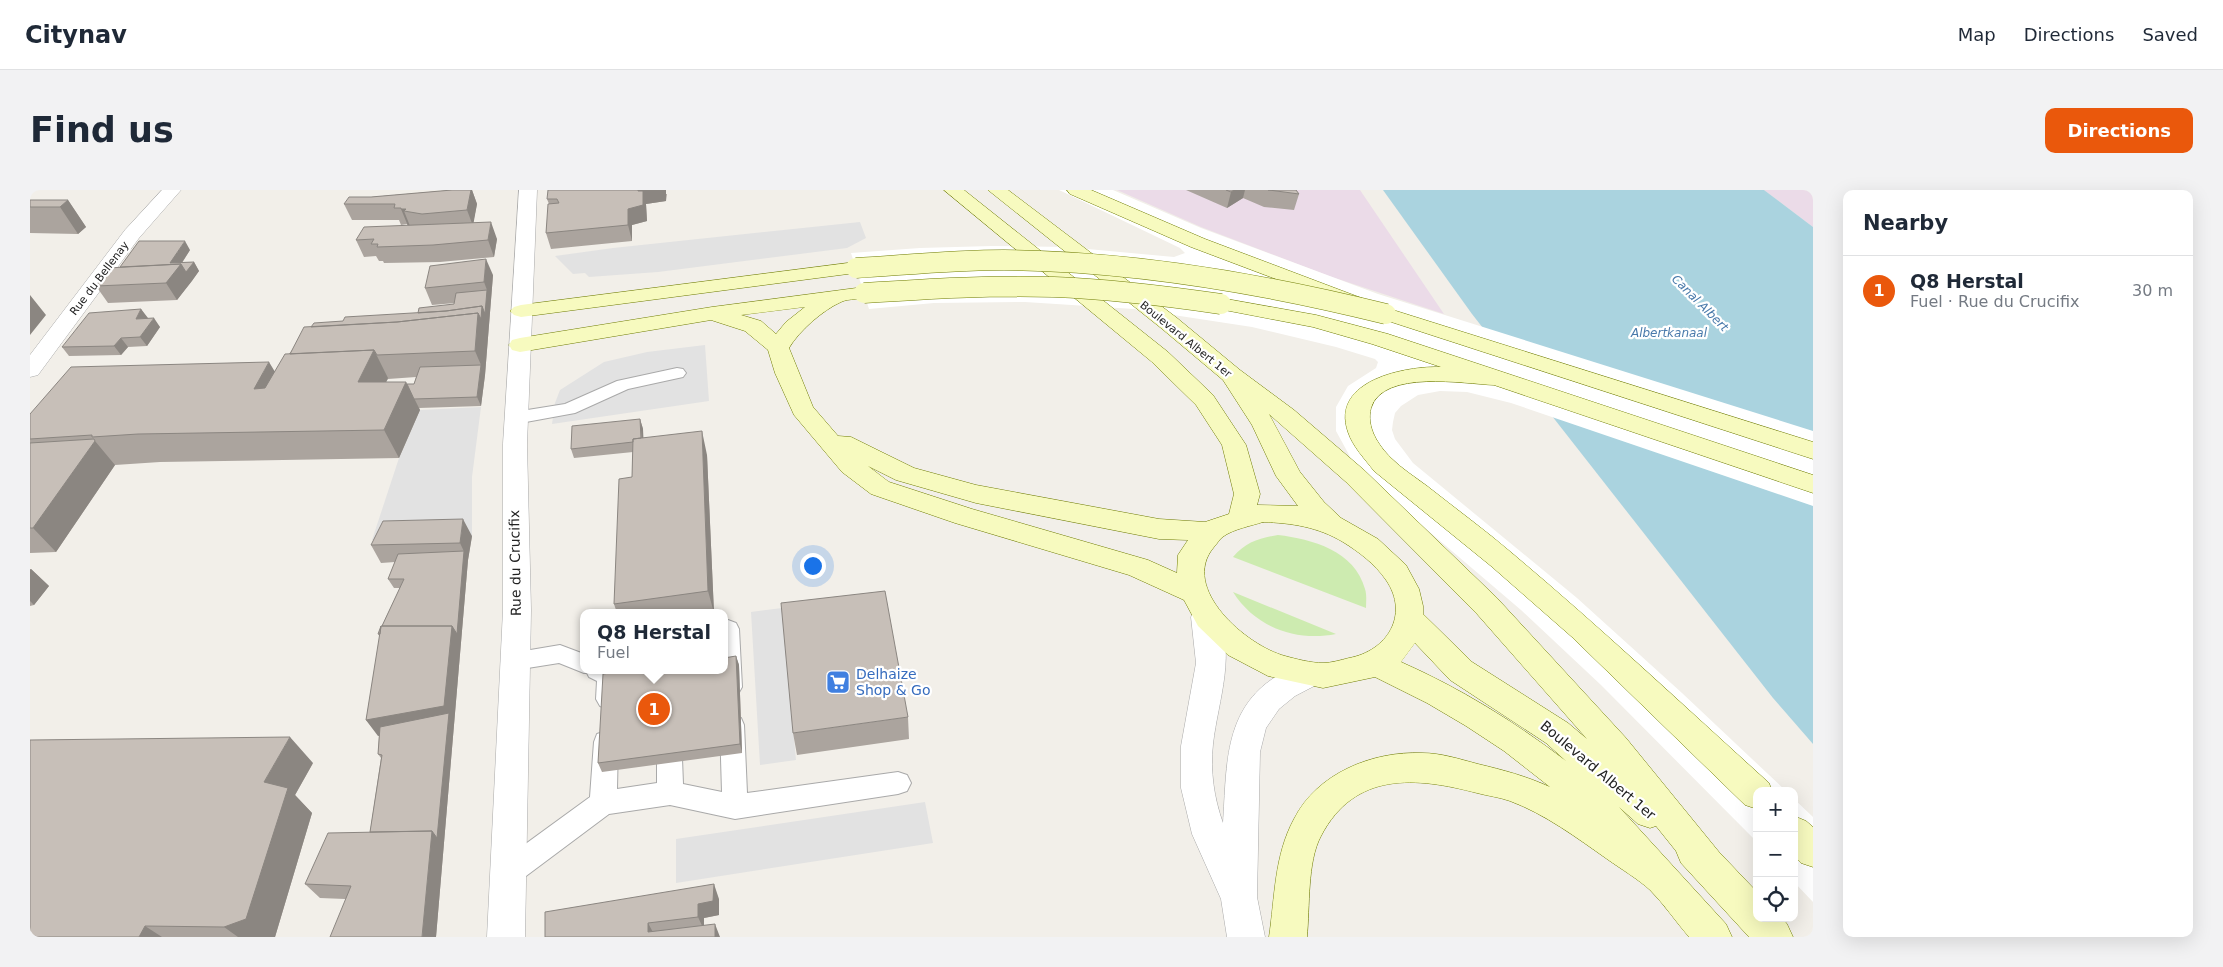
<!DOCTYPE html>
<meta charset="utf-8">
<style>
:root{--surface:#fff;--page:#f2f2f3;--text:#1f2937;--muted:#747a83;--line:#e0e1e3;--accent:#ea580c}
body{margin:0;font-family:"DejaVu Sans",sans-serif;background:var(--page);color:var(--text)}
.controls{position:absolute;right:15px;bottom:15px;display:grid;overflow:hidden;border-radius:10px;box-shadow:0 5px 20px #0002}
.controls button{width:45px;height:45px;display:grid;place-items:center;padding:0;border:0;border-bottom:1px solid var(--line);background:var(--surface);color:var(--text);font:25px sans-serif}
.you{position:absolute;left:782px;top:375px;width:18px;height:18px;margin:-12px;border:4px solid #fff;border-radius:50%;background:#1a73e8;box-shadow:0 0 0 8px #1a73e833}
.badge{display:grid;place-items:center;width:32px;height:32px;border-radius:50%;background:var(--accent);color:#fff;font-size:16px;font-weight:700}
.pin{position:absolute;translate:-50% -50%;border:2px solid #fff;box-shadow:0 1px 5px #0006}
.popup{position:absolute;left:550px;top:419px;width:148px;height:65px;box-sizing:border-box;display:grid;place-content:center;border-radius:10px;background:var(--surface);filter:drop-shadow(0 1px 4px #0005);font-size:16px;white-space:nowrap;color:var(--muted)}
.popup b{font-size:19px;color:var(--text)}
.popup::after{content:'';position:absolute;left:50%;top:100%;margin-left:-10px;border:10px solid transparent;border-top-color:var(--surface)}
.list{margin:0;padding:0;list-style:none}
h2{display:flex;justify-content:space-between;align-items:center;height:65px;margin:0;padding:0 20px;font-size:21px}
h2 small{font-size:16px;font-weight:400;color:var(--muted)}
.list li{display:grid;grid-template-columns:32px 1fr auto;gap:15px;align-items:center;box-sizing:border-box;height:70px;padding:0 20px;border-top:1px solid var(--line)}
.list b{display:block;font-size:19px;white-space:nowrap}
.list p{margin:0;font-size:16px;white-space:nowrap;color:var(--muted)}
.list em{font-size:16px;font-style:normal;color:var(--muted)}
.icon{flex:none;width:28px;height:28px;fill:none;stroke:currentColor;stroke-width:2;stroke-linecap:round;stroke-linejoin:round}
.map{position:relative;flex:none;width:1783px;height:747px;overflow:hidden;border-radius:10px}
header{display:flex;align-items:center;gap:30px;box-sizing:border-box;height:70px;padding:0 25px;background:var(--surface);border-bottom:1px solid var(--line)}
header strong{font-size:24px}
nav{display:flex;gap:28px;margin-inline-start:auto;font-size:18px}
.intro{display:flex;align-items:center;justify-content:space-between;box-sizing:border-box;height:120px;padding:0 30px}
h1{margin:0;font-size:35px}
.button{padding:12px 22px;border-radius:10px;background:var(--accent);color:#fff;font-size:18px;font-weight:700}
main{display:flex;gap:30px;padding:0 30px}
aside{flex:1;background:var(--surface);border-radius:10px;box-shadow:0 5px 20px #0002}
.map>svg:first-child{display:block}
</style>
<header>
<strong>Citynav</strong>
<nav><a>Map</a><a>Directions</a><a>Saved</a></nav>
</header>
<div class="intro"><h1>Find us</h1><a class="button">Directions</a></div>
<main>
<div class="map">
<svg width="1783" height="747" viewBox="0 0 1783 747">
<rect width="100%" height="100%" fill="#f2efe9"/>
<path fill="#ebdbe8" d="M1087,0H1330L1414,124L1299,86L1171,37Z
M1734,0H1783V37Z"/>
<path fill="#cdebb0" d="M1248,345C1282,349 1325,361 1335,399C1337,405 1336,412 1336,418L1203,367C1216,352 1229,348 1248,345Z
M1203,402L1306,444C1266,452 1225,437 1203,402Z"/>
<path fill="#e2e2e2" d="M830,32L836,48L817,58L628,82L559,87L555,83L543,84L525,66L583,58Z
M675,155L679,211L522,234L525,213L530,200L574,172L617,162Z
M451,217L442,287V346L342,350L369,268L390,220Z
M752,418L766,570L730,575L721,422Z
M895,612L903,653L646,693V649Z"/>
<path fill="#aad3df" d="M1353,0H1734L1783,37V554L1743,508L1442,124Z"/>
<path fill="#fff" d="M1029,0H1083L1171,38L1348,104L1783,241V316L1481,213L1437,202L1410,201L1388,205L1371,216L1365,223L1363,232L1362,240L1365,249L1383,273L1547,408L1652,503L1756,601H1727V652L1571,495L1491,420L1347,297L1323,272L1306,241V217L1318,196L1346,178L1348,172L1345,169L1306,157L1222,137L1104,119L995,112L904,113L839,119L821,63L890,58L962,56L1036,57L1144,67L1155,63L1150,58Z
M1764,609L1783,627V712L1764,692Z"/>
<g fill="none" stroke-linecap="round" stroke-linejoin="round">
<g stroke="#a9a9a9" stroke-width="2">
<path id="service" d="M647,178L653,179L656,183L653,187L598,199L545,223L485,234L478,232L476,228L478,224L485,222L535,214L587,191Z
M698,430L706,433L709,439L712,497L708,504L700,507L692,504L688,497V480H694V431Z
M530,455L554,464V480H588C593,490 591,506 586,516L578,519L570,516L566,509L567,491L559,487L557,483H554L529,473L485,480L477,478L473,471L477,464Z
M702,525L711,528L714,535L717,603L868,582L877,585L881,593L877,601L868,604L705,629L640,615L579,624L488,692L478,696L468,692L464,683L468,674L560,607L564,552L567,544L576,541L585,544L588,552L587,599L627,593V543L630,536L639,532L648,536L651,543L653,594L692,602L690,535L693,528Z"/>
</g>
<g stroke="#a9a9a9" stroke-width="1">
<path id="minor" d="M132,0H151L109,48L8,185L0,187V165L95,40Z"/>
</g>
<g stroke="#a9a9a9" stroke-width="1">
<path id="tertiary" d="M489,0H507L497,254L501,420L495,747H457L473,420V254Z
M1175,416L1185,419C1208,461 1188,510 1183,554C1180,581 1184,608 1193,633C1197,574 1193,514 1254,482C1268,475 1274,470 1290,475L1294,484L1290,493L1265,506L1249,519L1236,538L1230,562L1227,707L1235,747H1197L1191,709L1162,644L1151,598V556L1166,473L1161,427L1165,419Z"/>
</g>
<g stroke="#707d05" stroke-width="1">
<path id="secondary" d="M914,0H934L1138,162L1183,205L1216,255L1230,304L1227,315L1268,316L1246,286L1222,235L1193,190L1131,138L958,0H978L1147,128L1210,180L1264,220L1334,280L1467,408L1596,548L1689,662L1727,702V728H1752L1757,734L1763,747H1719L1651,673L1646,661L1626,636L1620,638L1608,634L1589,617L1696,734L1702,747H1659C1646,732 1634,714 1620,700C1608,689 1591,679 1577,669C1547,648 1515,624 1480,611C1469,607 1458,606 1447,603C1386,587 1325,581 1291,646C1277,672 1280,717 1277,747H1239C1245,707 1244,666 1264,629C1287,583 1343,561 1392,563C1411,563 1429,569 1448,574C1473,580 1496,586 1520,597L1474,561L1436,536L1397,513L1345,487L1293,498L1238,486L1198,465L1168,436L1154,410L1099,385L925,333L841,304L812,282L764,225L745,183L738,160L715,141L681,130L490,162L482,160L479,155L482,150L490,148L682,117L834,97L841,99L844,103L841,107C832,110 819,108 811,112C793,120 769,141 759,158L783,217L808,246L821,247L884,278L946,295L1129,329L1175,332L1199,324L1204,304L1192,255L1166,215L1122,172ZM775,117L756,132L746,144L731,131L711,125ZM1239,224L1316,292L1447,424L1557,549L1538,533L1442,472L1393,424V416L1389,399L1376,375L1348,349L1311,328L1294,312L1270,282ZM838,276L866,290L946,313L1129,349L1158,350L1148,365L1147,383L1118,370L942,319L859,292ZM1233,332C1262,333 1288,337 1313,352C1329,362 1345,374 1356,390C1380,425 1357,461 1319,468C1311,470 1301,473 1293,473C1281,473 1266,469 1255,466C1217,456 1149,398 1184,357C1187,354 1190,348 1194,346C1204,339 1221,336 1233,332ZM1385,453L1420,490L1516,553L1536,571C1485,532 1430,498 1371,472Z
M1037,0H1061L1175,49L1363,120L1783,252V269L1349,128L1161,57L1040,4Z
M826,72L833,74L836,78L833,82L491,127L484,125L480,121L484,117L491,115Z
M1191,108L1286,125L1358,144L1783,285V303L1464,195C1435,194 1353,179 1341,218C1336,237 1348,255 1361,268C1372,279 1385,287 1397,296C1426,319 1455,340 1483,364C1571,438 1654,516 1739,593L1742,601H1727V619L1715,615L1542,447L1461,376L1344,281C1335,269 1323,257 1318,242C1300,190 1376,176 1411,177L1342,154L1283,137L1184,118L1181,114L1184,110Z
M1764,626L1776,631L1783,637V677L1771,673L1764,666Z"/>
</g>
<use href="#service" fill="#fff" fill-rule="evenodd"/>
<use href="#minor" fill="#fff" fill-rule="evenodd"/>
<use href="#tertiary" fill="#fff" fill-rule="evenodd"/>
<use href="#secondary" fill="#f7fabf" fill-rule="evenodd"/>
<g stroke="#707d05" stroke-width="21" stroke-linecap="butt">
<path id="secondary-bridge" d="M826,78C875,75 924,70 974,70C1103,71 1231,93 1356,124
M834,103C897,99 961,95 1024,97C1080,99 1136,106 1191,114"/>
</g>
<use href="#secondary-bridge" stroke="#f7fabf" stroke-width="20"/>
</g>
<path fill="#aba49e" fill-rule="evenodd" d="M422,0H442L447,14L443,33L467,49L464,67L410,72L354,73L353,71H349L346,66L334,67L326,50L378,36L377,34L371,35L369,30H322L314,14L341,7Z
M1156,0H1266L1269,4L1264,20L1234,17L1213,8L1197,18Z
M637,4L636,11L616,14L617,31L602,35V51L521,59L516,43L519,14L517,9Z
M0,10H38L56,37L48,44L0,43Z
M160,60L152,73L164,72L169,81L147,110L78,113L66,96L90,77Z
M463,85L455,185L451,216L389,218L390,220L369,268L130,272L85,275L26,362L0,363V224L245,181L281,137L313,131L388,123L424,114L425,113L402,115L395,98ZM386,187L384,194H377L376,192H356L358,189Z
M111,119L117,128L130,137L117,156L98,157L91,165L39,166L32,157Z
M610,229L613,239V248L677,265L684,423H587L584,414L602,287L603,262L544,268L541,259Z
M442,346L438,370L406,747L315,709L290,708L275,694L340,642L351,568L348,564L349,546L336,530L350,447L348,444L370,398H364L358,389L365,372L351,373L341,355Z
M0,379H1L19,396L4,415L0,416Z
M706,466L709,475L712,563L572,582L568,573Z
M878,527L879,549L767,565L763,543Z
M283,573L265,605L282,623L245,747H0Z
M689,709V725L674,728V735L690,747H515Z"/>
<path fill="#8b8681" d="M441,0H442L447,14L443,36L437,20Z
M608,0H636V11L616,14L617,31L602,35V51L598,35V19Z
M1204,0H1215L1213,8L1197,18L1201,2Z
M38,10L56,37L48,44L30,17Z
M371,19H376L374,21L380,36H378Z
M461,32L467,49L464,67L458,50Z
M155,51L160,60L149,77L151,74L162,91L147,110L136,93L140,73Z
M456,69L463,85L455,185L451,216L447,207L451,175L445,161L448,123L452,116L457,100L454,92Z
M164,72L169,81L162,91L156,82Z
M0,105L16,125L0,145Z
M111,119L118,128L112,138L106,129Z
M124,128L130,137L117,156L110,147Z
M91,148L98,157L91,165L84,156Z
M344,160L358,188L343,220L328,192Z
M239,172L256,200L224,199Z
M376,192L390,220L369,268L354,240Z
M610,229L613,239L614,261L612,251Z
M672,241L677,265L684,423L678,401Z
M65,251L85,275L26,362L3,338Z
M433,329L442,346L438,370L430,353Z
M434,361L438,370L406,747H392L402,641L418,533L348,546L336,530L422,436Z
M1,379L19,396L4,415L0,411V380Z
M706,466L709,475L712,563L710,554Z
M260,547L283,573L265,605L282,623L245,747H208L194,737L234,592Z
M684,694L689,709V725L674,728V740L668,727V714Z
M618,733L625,746L618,742Z
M685,734L690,747H685Z
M115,736L132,747H109Z"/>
<path fill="#c7bfb8" stroke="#8b8681" d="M422,0H441L437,20L392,24L374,21L376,19H371V18H364L365,14H314L319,7H341Z
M518,0H608V1H613V15L598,19V35L516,43L518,14L529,13L527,9H517Z
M1196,0H1204L1201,2Z
M1238,0H1266L1269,4L1239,0Z
M0,10H38L30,17H0Z
M461,32L458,50L403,55L347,57L348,54H341L344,49L326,50L334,37Z
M109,51H155L140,73L164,72L156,82L151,74L90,77Z
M456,69L454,92L395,98L400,76Z
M151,74L136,93L66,96L78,78Z
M457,100L455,124L452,116L416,121L388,123L389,118L424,114L426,103Z
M452,116L451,129L448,123L367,132L281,137L284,133L313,131L315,127L416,121Z
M111,119L106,129L124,128L110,147L91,148L84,156L32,157L59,123Z
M448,123L445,161L347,165L344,160L260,164L274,137L367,132Z
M344,160L328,192H376L354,240L108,244L62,247V245L0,249V224L41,177L239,172L224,199L235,198L255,164Z
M451,175L447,207L384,209L377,194H384L390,177Z
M610,229L611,248L603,249V252L541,259L542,236Z
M672,241L678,401L584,414L589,289L602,287L603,249Z
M64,249L65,251L3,338H0V253Z
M433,329L430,353L341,355L353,331Z
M434,361L427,444L422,436H352L374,389H358L368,364Z
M855,401L878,527L763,543L751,413Z
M351,436H422L414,516L336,530Z
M351,436L350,444H348Z
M706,466L710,554L568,573L573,484L601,480H694V468Z
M419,523L407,648L402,641L340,642L352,565L348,564L350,537Z
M260,547L234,592L258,598L216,729L194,737L115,736L109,747H0V550Z
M402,641L392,747H300L321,696L275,694L298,643Z
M684,694L683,711L668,714V727L618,733V742L685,734V747H515V722Z"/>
<defs>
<g id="supermarket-square" transform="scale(1.25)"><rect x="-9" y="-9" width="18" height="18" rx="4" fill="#3f7fe0" stroke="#fff"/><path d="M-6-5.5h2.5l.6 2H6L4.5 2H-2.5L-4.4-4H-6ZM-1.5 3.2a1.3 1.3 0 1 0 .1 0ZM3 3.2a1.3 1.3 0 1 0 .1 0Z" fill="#fff"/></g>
</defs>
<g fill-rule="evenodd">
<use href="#supermarket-square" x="808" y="492"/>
</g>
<g text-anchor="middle" stroke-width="4.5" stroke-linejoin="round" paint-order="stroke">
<g font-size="11" fill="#222" stroke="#fff">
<text transform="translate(69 88) rotate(-53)" y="4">Rue du Bellenay</text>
<text transform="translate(1156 149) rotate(39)" y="4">Boulevard Albert 1er</text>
</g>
<g font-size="12" font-style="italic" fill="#4a7aab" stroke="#fff">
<text transform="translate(1670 113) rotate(45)" y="4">Canal Albert</text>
<text x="1639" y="147">Albertkanaal</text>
</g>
<g font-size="14" fill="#222" stroke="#fff">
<text transform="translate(485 373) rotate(-91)" y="5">Rue du Crucifix</text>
<text transform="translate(1568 580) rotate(40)" y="5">Boulevard Albert 1er</text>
</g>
<g font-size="14" fill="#366cbe" stroke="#fff" text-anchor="start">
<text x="826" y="489">Delhaize<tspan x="826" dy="16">Shop &amp; Go</tspan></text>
</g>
</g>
</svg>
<div class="controls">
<button>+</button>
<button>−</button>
<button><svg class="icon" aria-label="locate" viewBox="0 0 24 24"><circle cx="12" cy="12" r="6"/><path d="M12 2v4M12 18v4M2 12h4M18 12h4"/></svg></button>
</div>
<div class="you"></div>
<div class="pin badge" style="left:624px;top:519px">1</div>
<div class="popup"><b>Q8 Herstal</b>Fuel</div>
</div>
<aside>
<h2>Nearby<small></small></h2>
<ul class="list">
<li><span class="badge">1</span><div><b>Q8 Herstal</b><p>Fuel · Rue du Crucifix</p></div><em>30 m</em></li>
</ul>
</aside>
</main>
